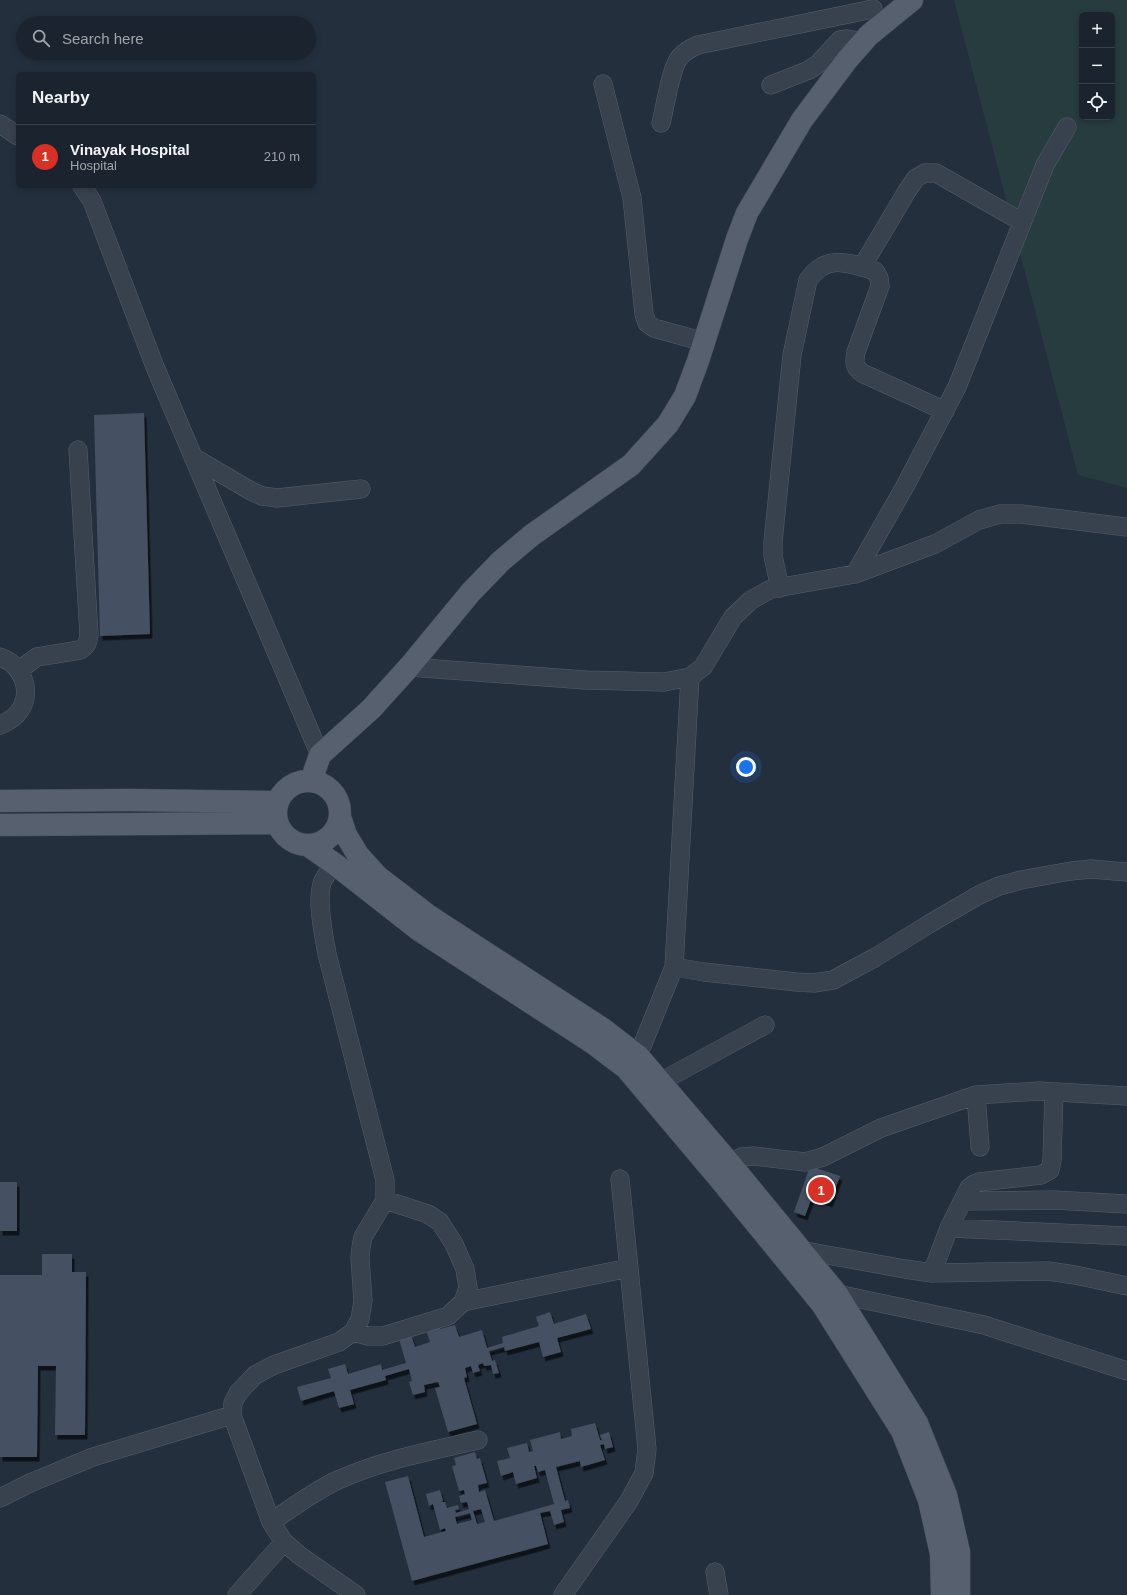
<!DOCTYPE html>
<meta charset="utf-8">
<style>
:root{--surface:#1b232e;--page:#282f3a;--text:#f1f3f6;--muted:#a0a4aa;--line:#39404a;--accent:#d93025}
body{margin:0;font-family:Helvetica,sans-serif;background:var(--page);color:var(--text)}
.controls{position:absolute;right:12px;top:12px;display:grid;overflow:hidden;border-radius:6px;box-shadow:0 2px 6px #0003}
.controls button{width:36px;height:36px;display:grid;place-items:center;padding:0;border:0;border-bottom:1px solid var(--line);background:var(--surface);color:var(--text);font:20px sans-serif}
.you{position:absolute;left:746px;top:767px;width:14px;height:14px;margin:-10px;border:3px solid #fff;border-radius:50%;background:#1a73e8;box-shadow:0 0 0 6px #1a73e833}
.badge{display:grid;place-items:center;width:26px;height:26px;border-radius:50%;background:var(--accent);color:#fff;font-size:13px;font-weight:700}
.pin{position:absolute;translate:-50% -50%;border:2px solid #fff;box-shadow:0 1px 4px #0006}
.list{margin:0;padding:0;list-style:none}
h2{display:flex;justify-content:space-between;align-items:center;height:52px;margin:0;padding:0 16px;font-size:17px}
h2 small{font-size:13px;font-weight:400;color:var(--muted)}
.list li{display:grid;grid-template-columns:26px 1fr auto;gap:12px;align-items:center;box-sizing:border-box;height:64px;padding:0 16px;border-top:1px solid var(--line)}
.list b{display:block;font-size:15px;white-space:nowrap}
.list p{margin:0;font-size:13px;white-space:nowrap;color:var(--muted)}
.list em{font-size:13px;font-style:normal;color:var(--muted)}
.icon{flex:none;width:22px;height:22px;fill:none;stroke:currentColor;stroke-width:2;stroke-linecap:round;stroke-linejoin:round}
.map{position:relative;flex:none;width:1127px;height:1595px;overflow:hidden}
.search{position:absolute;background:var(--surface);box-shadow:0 2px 6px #0003;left:16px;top:16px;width:300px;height:44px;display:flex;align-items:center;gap:10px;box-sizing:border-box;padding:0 14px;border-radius:22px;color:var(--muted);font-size:15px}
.panel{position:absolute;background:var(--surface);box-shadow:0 2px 6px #0003;left:16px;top:72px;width:300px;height:116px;border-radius:6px}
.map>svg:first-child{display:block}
</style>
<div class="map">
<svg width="1127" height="1595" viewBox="0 0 1127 1595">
<defs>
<filter id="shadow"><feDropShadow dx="2.5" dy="4.5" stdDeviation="0" flood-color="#0009"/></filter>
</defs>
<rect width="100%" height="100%" fill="#242f3e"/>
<path fill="#263c3f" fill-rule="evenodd" d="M954,0H1127V488L1078,475ZM1082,15H1112V117H1082Z"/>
<path fill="#455162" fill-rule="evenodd" filter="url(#shadow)" d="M144,413L150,634L100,636L94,415Z
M810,1166L840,1176L830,1203L812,1197L805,1216L794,1212Z
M0,1182H17V1231H0Z
M42,1254H72V1272H86L85,1435H55L56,1366H38L37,1457H0V1275H42Z
M550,1312L554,1324L586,1314L591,1329L557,1338L561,1352L543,1357L539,1342L505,1351L504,1347L489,1351L492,1361L495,1360L499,1373L493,1374L491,1365L484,1366L483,1363L478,1365L480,1371L473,1373L471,1366L465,1368L467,1377L464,1378L477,1424L448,1432L435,1388L440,1387L438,1382L424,1385L425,1392L413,1395L409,1382L412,1381L409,1369L385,1376L386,1380L350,1390L354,1404L339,1408L334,1391L301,1401L297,1387L331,1378L328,1369L345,1364L348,1374L381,1364L382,1370L406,1363L399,1339L411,1335L415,1347L430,1342L425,1327L438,1323L440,1329L455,1325L459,1337L482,1330L487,1348L503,1343L502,1337L539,1326L536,1317Z
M595,1423L600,1440H602L600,1435L609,1432L613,1447L605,1449L604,1444L600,1445L605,1460L581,1467L580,1461L556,1467L565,1501L568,1500L570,1508L561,1510L564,1522L554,1525L550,1511L540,1513L548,1544L412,1581L385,1482L408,1476L424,1537L446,1531L445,1528L440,1530L433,1504L429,1506L426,1494L440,1490L443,1501L441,1502H445L447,1508L458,1505L459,1509L455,1510L456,1513L469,1509L467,1502L461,1503L459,1496L465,1494L464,1490L459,1491L452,1466L456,1465L454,1458L475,1452L477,1459L480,1458L487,1483L478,1485L479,1492L485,1490L494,1521L554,1504L545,1470L538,1472L536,1466H534L537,1478L516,1484L513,1472L501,1476L497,1461L510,1458L507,1448L527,1443L529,1452L533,1451L530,1440L560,1432L561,1439L572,1436L571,1429ZM481,1509L485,1522L477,1524L473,1511ZM470,1513L472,1520L457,1524L455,1517Z"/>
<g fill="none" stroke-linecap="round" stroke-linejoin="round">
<g stroke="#565f6c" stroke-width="19">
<path id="minor" d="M603,84L632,198L644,314L647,323L654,328L704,342
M771,85L809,70L818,64L840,40L847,39L864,42
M661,123C665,108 671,66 680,57C685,51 691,48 698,45L873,9
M0,124L18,136
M82,186L92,201L155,367L320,755
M862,267L907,191L916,178L925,173H936L1022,222
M193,457L251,491L262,496L277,498L361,489
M855,574L904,488L957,387L1045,165L1067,127
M780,588L773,556V542L792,355L808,280C827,253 849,263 875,271L879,278L880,286L856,352C854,362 854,367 862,373L945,411
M0,657C22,664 33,691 20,710C15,718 8,722 0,725
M409,667L585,680L664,682L690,677L703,667L733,617L751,600L771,589L855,574L935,544L979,520L1000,514H1021L1127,527
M19,670L37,657L80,650C87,646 88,642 89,635L78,450
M336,865C332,869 328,872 325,877C314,892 324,936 327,954L385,1180V1200L363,1237L361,1247L360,1258L363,1301L360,1319L353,1332L339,1342L274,1365L255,1375L238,1393L233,1403L232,1415L271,1522L284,1542L299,1555L356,1595
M674,967L704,972L796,982L814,983L833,980L876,957L929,924L979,895L999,886L1021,880L1071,871L1091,869L1127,872
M629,1065L638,1056L674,967L690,677
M660,1082L765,1025
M976,1095L980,1147
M731,1165L736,1160L742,1157L754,1156L805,1162L823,1157L881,1128L976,1095L1039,1091L1127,1096
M963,1201L1054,1200L1127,1204
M949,1228L1127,1236
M800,1250L905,1269L932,1273L1048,1271L1075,1275L1127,1286
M932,1273L949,1228L969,1188L974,1184L979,1182L1041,1175L1050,1170L1052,1160L1054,1092
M830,1299L837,1294L984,1325L1127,1371
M463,1302L629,1268
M353,1332L368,1336H383L448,1316L463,1302L468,1288L465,1269L454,1244L440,1222L428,1214L385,1200
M0,1498L30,1483L93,1457L232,1415
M271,1522C292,1508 314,1491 338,1480C382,1460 431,1451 478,1440
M715,1572L719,1595
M237,1595L284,1542
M563,1595L629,1501L644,1473L647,1449L620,1179"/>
</g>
<g stroke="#414a57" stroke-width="23">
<path id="major" d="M276 813a32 32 0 1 1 64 0a32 32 0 1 1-64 0Z
M311,781L320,755L371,709L409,667L471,592L501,561L532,535L631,465L668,424L685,396L698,361L737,239L747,213L802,120L847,60L869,35L912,0
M0,801L128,800L277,802
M340,817L346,835L358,855L377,876L429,916L603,1029L638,1056L731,1165L837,1294L917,1423L946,1495L959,1552V1595
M0,825L276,823
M309,846L336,865L419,930L593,1043L626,1068L718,1177L822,1304L902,1431L929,1500L941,1554L942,1595"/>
</g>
<use href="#minor" stroke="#38414e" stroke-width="18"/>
<use href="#major" stroke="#56606e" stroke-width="22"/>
</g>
</svg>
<div class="controls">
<button>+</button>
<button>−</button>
<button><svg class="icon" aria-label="locate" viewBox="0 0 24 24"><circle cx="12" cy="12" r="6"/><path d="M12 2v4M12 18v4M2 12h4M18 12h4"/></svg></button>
</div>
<div class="you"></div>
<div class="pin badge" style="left:821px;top:1190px">1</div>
<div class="search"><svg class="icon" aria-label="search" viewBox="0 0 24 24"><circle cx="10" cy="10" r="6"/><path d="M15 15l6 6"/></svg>Search here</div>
<section class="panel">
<h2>Nearby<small></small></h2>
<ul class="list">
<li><span class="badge">1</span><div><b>Vinayak Hospital</b><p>Hospital</p></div><em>210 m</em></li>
</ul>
</section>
</div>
